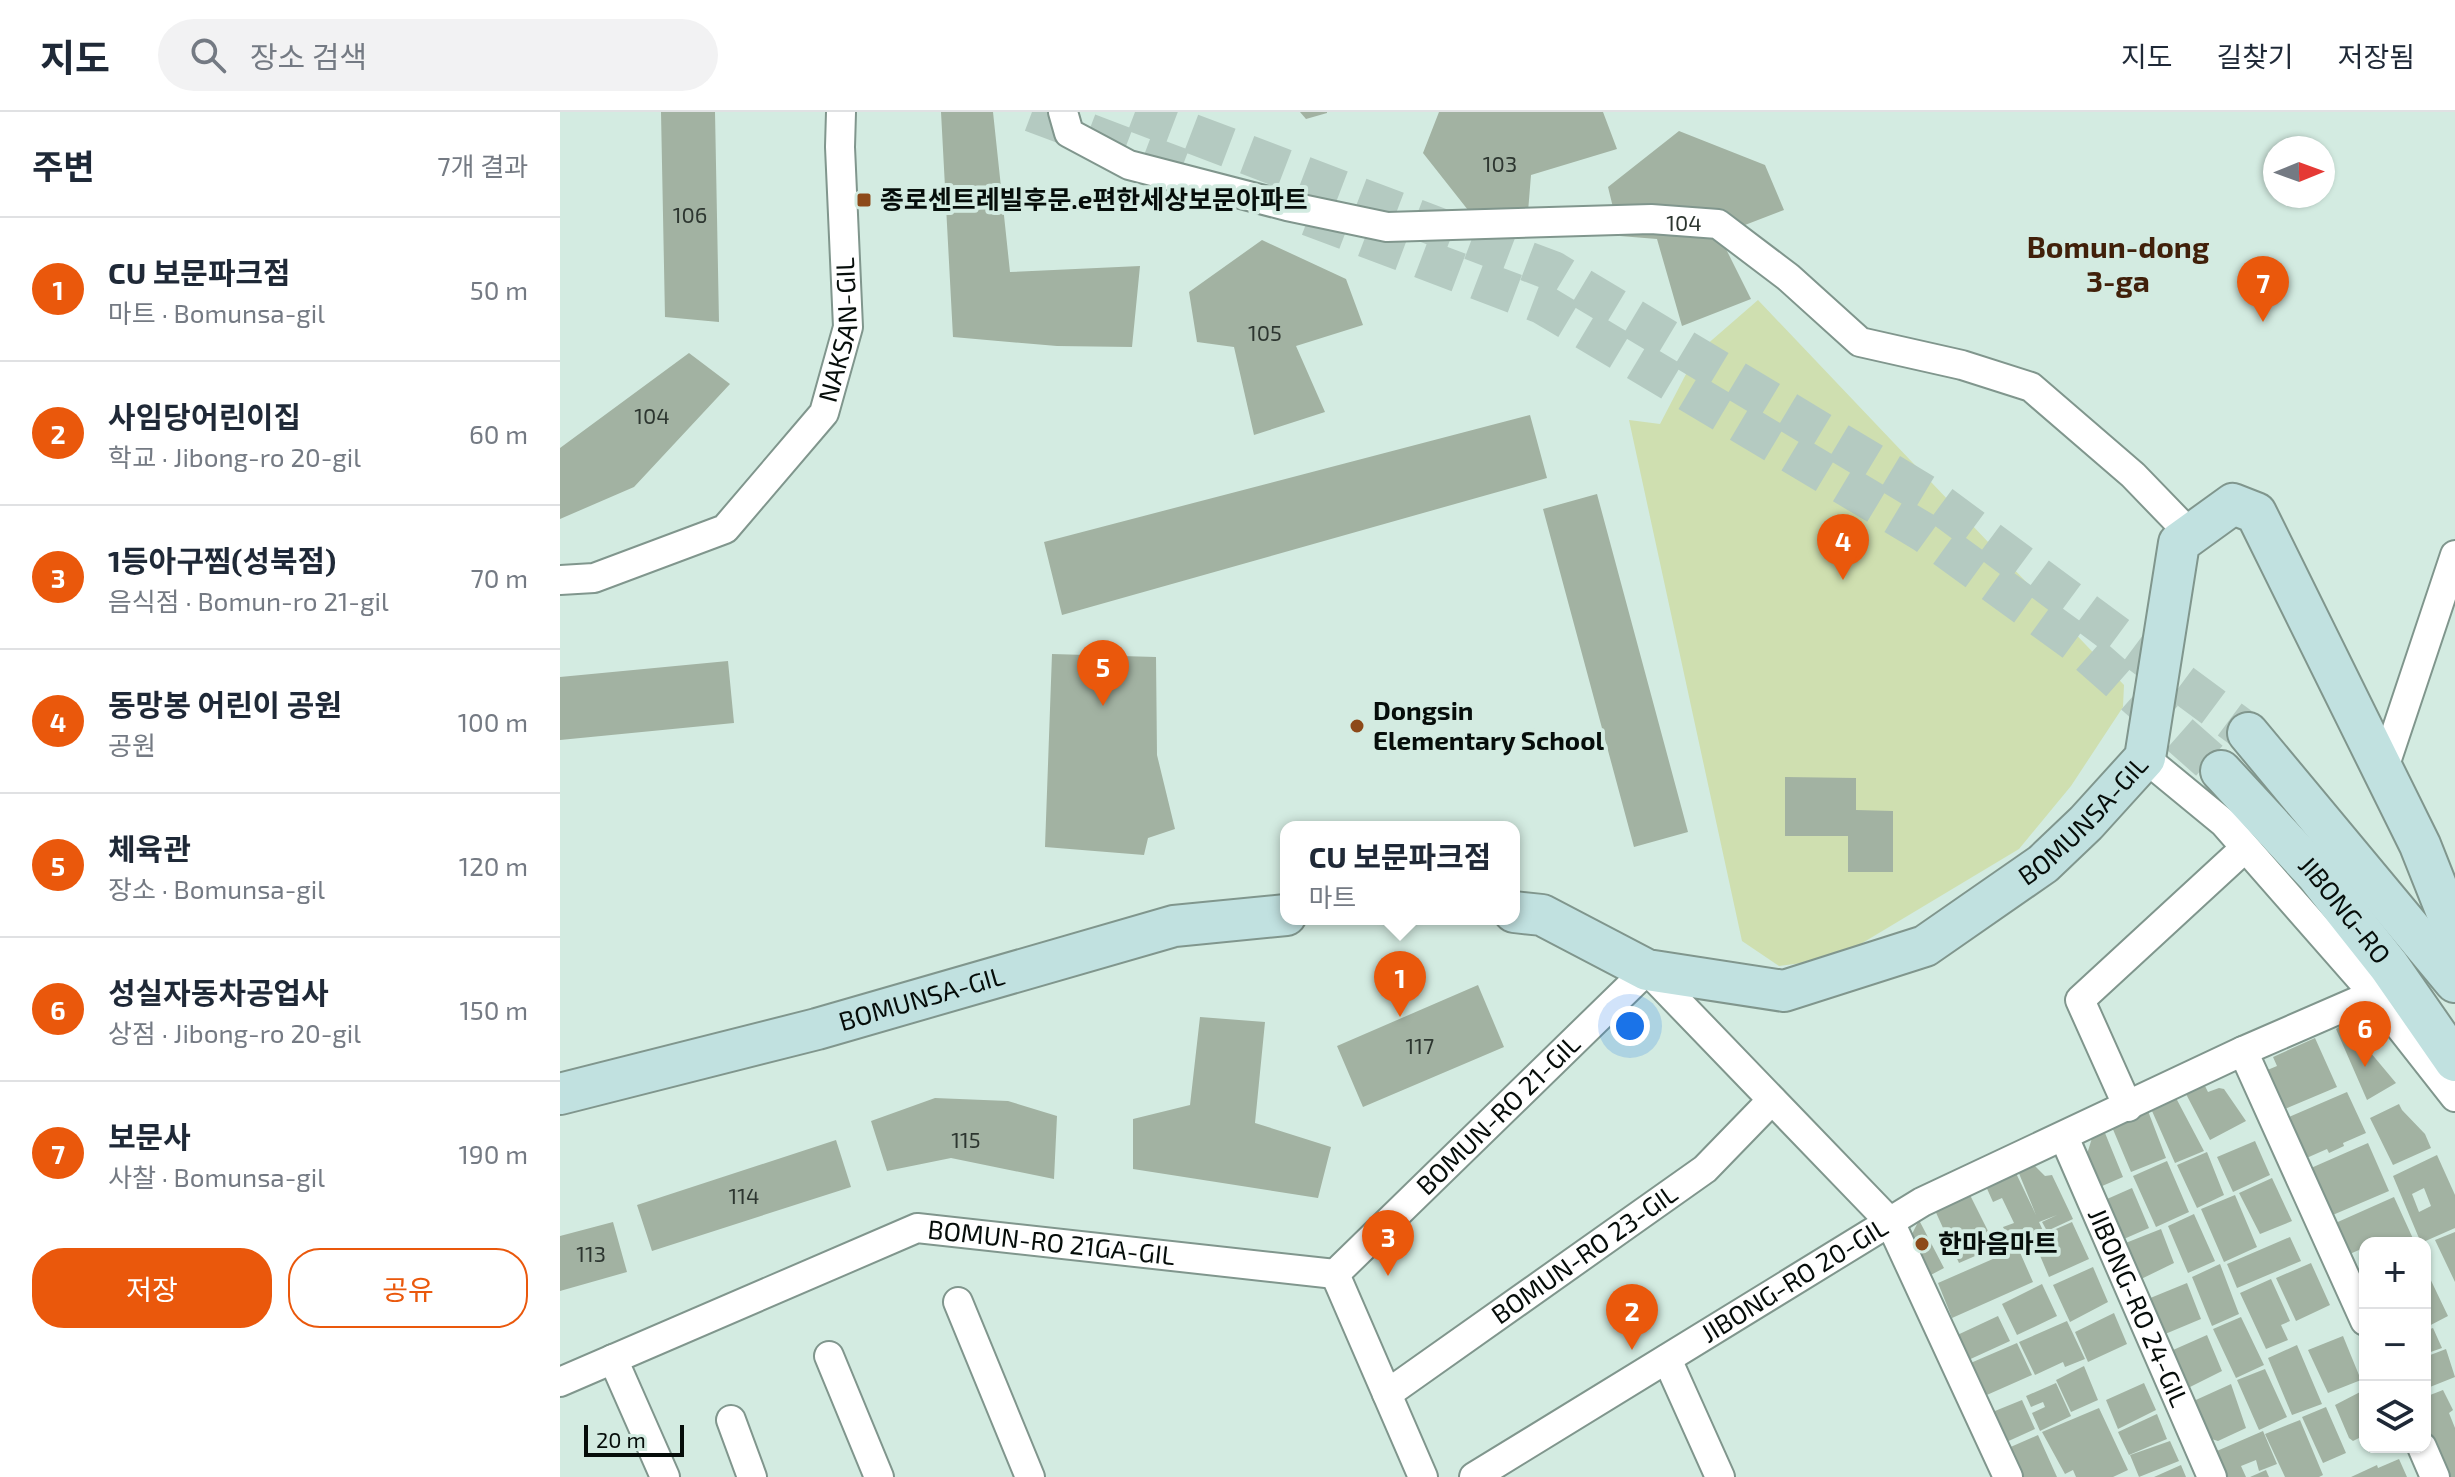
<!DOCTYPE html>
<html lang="ko">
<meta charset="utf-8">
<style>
:root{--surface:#fff;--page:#f2f2f3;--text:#1f2937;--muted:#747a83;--line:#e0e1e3;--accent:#ea580c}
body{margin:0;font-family:"Exo 2","Noto Sans KR",sans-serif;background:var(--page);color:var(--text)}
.controls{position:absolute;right:24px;bottom:24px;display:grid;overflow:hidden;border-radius:16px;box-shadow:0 2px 6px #0004}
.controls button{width:72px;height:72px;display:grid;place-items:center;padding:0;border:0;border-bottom:2px solid var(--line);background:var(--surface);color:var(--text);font:40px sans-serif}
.compass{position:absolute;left:1703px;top:24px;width:72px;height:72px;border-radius:50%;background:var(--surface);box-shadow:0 2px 6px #0004;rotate:89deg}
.scale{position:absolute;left:24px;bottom:20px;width:100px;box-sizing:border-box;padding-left:8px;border:4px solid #060d0a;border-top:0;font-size:22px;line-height:28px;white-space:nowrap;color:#060d0a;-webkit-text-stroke:6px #d3ebe1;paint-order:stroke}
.you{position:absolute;left:1070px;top:914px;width:28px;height:28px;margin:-20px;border:6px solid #fff;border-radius:50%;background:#1a73e8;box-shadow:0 0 0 12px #1a73e833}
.badge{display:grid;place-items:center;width:52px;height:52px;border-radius:50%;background:var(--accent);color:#fff;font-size:26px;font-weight:700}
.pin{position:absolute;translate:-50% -66px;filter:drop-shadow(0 2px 4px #0008)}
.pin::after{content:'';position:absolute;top:42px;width:28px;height:24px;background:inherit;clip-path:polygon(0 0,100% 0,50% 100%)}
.popup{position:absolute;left:720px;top:709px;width:240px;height:104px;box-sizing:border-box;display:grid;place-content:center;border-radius:16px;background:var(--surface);filter:drop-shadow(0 2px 6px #0005);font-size:26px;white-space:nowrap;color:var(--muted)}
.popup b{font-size:30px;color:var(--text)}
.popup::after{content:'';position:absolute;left:50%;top:100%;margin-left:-16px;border:16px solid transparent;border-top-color:var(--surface)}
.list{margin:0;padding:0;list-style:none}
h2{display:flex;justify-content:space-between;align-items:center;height:104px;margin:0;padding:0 32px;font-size:34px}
h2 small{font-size:26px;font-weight:400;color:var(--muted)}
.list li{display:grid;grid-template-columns:52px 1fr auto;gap:24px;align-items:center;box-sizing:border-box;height:144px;padding:0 32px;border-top:2px solid var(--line)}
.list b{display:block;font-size:30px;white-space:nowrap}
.list p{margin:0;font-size:26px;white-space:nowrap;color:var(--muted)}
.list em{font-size:26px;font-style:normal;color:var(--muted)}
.actions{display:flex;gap:16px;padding:24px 32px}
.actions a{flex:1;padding:18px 0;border:2px solid var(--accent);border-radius:32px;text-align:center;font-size:28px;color:var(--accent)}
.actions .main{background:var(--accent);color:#fff}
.icon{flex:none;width:44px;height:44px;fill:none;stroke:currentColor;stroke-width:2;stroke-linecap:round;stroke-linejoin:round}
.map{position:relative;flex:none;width:1895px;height:1365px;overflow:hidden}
header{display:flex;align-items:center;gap:48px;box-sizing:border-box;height:112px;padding:0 40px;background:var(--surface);border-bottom:2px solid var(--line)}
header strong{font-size:38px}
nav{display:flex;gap:44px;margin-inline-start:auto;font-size:28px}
.search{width:560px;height:72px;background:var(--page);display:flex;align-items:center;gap:20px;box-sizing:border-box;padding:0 28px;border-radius:44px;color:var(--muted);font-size:30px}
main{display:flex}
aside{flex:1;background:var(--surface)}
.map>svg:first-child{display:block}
</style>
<header>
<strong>지도</strong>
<div class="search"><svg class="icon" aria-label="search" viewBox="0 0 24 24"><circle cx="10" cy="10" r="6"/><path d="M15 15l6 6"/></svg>장소 검색</div>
<nav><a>지도</a><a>길찾기</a><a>저장됨</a></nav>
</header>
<main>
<aside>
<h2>주변<small>7개 결과</small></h2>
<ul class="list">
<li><span class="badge">1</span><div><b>CU 보문파크점</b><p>마트 · Bomunsa-gil</p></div><em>50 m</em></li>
<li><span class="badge">2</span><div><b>사임당어린이집</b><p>학교 · Jibong-ro 20-gil</p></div><em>60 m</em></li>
<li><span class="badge">3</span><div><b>1등아구찜(성북점)</b><p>음식점 · Bomun-ro 21-gil</p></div><em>70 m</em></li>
<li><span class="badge">4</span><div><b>동망봉 어린이 공원</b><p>공원</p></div><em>100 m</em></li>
<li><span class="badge">5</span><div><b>체육관</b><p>장소 · Bomunsa-gil</p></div><em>120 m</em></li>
<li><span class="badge">6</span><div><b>성실자동차공업사</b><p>상점 · Jibong-ro 20-gil</p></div><em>150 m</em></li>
<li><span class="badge">7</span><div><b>보문사</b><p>사찰 · Bomunsa-gil</p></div><em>190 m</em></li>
</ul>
<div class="actions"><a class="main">저장</a><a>공유</a></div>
</aside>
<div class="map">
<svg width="1895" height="1365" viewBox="0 0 1895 1365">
<rect width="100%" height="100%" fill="#d3ebe1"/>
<path fill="#cfdfb0" d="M1198,188L1564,573L1563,595L1511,674L1459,737L1299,833L1242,851L1219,854L1182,829L1069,308L1100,312L1137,241Z"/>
<path fill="#a2b2a2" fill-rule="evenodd" d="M101,0H155L159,210L105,205Z
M381,0H433L450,160L580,154L572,235L497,234L393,225Z
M740,0H767V1L746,7Z
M879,0H1043L1057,37L971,63L968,100L919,112L863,41Z
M1119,19L1205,53L1224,98L1159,123L1191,187L1122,214L1097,127L1060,124L1048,75Z
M702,128L786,167L803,213L736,234L765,300L694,323L674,235L637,230L629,180Z
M129,241L170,272L74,375L0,407V336Z
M970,303L987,366L502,503L484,430Z
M1037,382L1128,720L1074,735L983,397Z
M492,542L596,545L597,643L615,717L588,726L584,743L485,735Z
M168,549L174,611L0,628V565Z
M1225,665L1296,666V698L1333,699V760H1288V724H1225Z
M918,873L944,935L803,995L777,934Z
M640,905L705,910L695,1011L771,1035L758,1086L573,1057V1007L630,993Z
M1785,910L1836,971L1807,988L1776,917Z
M1755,926L1777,975L1720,999L1705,959L1717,954L1713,945Z
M1645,974L1648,980L1659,976L1664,977L1686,1009L1650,1028L1626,982Z
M1787,980L1806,1021L1783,1031L1784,1034L1769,1041L1767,1037L1742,1048L1724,1007Z
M375,986L448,989L497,1004L494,1067L391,1046L327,1059L311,1009Z
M1616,986L1644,1039L1615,1051L1592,999Z
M1839,992L1842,998L1865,1022L1871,1036L1833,1053L1810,1006Z
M1588,999L1606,1046L1571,1060L1552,1015Z
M1545,1021L1563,1065L1533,1078L1523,1055L1532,1026Z
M276,1028L291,1075L92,1139L77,1093Z
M1695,1029L1710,1063L1673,1080L1657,1045Z
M1808,1031L1829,1079L1768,1105L1756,1078L1761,1076L1751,1056Z
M1647,1040L1664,1083L1637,1096L1617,1053Z
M1877,1043L1895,1083V1116L1861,1131L1833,1064ZM1864,1076L1871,1094L1859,1100L1852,1082Z
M1607,1049L1629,1100L1596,1115L1573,1064Z
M1472,1051L1485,1064L1492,1063L1513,1107L1487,1119L1482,1110L1497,1103L1479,1110L1484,1121L1452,1135L1443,1115L1454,1111L1442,1086L1433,1090L1424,1070L1454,1057L1476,1103L1458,1059Z
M1712,1066L1732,1109L1700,1122L1679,1081Z
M1572,1076L1589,1116L1557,1130L1538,1091Z
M1407,1077L1436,1135L1399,1151L1373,1094Z
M1675,1083L1697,1135L1664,1150L1641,1097Z
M1834,1085L1855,1131H1805V1143H1802L1799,1138L1785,1144L1771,1113Z
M1634,1102L1655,1149L1628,1161L1608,1114Z
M1359,1108L1384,1156L1367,1165L1349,1128Z
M53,1110L67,1160L0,1179V1124Z
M1512,1110L1529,1147L1489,1165L1473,1127Z
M1601,1117L1614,1151L1575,1170L1558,1134Z
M1895,1120V1170L1875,1128Z
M1730,1125L1741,1149L1677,1176L1667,1152Z
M1458,1136L1473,1170L1392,1206L1378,1171Z
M1751,1151L1770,1193L1736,1209L1716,1166Z
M1660,1152L1679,1202L1652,1214L1632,1165Z
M1533,1155L1548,1190L1510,1210L1493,1173Z
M1865,1156L1888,1204L1865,1216Z
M1711,1167L1730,1209L1721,1213L1728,1228L1706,1237L1680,1181Z
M1627,1171L1641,1207L1598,1225L1583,1189Z
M1482,1172L1497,1204L1457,1223L1442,1192Z
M1554,1201L1567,1232L1528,1250L1515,1220Z
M1438,1204L1450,1229L1404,1250L1393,1225Z
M1681,1205L1704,1253L1676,1266L1653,1217Z
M1507,1209L1525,1247L1505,1255L1503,1250L1475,1263L1459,1230Z
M1873,1216L1882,1236L1865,1242V1219Z
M1647,1223L1662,1259L1620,1280L1604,1242Z
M1783,1224L1801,1268L1768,1281L1748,1238Z
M1457,1231L1472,1263L1420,1286L1406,1253Z
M1737,1233L1762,1292L1732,1303L1708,1246Z
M1886,1237L1895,1265L1865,1277V1245Z
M1524,1254L1538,1288L1511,1300L1496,1268Z
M1705,1257L1727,1305L1699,1318L1677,1268Z
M1496,1271L1511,1304L1480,1319L1472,1301L1485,1295L1483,1290L1471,1295L1466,1284Z
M1584,1271L1596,1298L1558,1317L1546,1288Z
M1671,1272L1686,1316L1658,1329L1648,1326L1627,1292Z
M1883,1278L1893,1298L1889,1301L1895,1316V1365H1886L1865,1329V1285Z
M1802,1279L1805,1286V1323L1793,1329L1789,1326L1775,1293Z
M1462,1288L1475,1317L1442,1332L1430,1301Z
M1766,1295L1786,1341L1763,1351L1742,1305Z
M1539,1296L1568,1358L1553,1365H1516L1513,1358L1505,1362L1482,1320Z
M1597,1302L1607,1327L1569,1343L1558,1320Z
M1740,1308L1763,1363L1759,1365H1725L1705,1322Z
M1703,1319L1717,1352L1699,1359L1696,1348L1681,1354L1686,1365H1659L1650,1342Z
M1478,1323L1497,1365H1459L1446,1337Z
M1610,1329L1619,1349L1579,1365L1570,1343Z
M1839,1347L1847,1365H1791L1817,1353L1818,1356Z
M1621,1353L1626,1365H1594Z
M1706,1358L1709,1365H1690Z"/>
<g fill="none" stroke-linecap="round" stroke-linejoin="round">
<path stroke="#b4cac1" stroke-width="40" stroke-dasharray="40 20" stroke-linecap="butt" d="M472,0L636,62
M575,0L993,159L1371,386L1688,621
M749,104L982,192L1365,421L1515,530L1661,659"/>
<g stroke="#80968d" stroke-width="32">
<g id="street">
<path d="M503,0L509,21L569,53L727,94L827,115L1091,107L1158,112L1228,165L1300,230L1402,253L1471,275L1573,363L1631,423"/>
<path id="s1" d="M0,468L34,466L165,417L264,301L288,215L280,35L281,0"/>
<path d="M1585,646L1664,711L1814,882L1895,985"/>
<path d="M1823,659L1895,443"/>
<path d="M1683,939L1805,1209"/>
<path d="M1568,995L1520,888L1685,736"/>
<path id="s2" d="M1504,1025L1652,1365"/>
<path id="s3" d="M775,1162L1087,858L1330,1110L1448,1365"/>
<path d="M775,1162L863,1365"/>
<path d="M398,1190L470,1365"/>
<path d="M269,1244L319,1365"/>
<path d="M53,1247L105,1365"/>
<path d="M1107,1247L1160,1365"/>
<path id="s4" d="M0,1270L357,1116L775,1162"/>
<path id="s5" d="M827,1282L1145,1057L1212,988"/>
<path d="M171,1308L192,1365"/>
<path d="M1862,1335L1875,1365"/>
<path id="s6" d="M914,1365L1362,1090L1683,939L1814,882"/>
</g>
</g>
<g stroke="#80968d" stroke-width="44">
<g id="secondary">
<path d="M1688,621L1895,870"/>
<path id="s7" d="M1661,659L1757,763L1829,854L1895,949"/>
<path id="s8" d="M954,800L982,803L1087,858L1224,879L1365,834L1483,752L1526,711L1585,646L1619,431L1673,392L1696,401L1860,733L1895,821"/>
<path id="s9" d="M0,982L257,917L614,814L726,803"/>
</g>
</g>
<use href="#street" stroke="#fff" stroke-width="28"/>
<use href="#secondary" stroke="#c1e1e0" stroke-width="40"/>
</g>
<g fill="#8d4a1a" stroke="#d3ebe1" stroke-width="3">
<rect x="296" y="80" width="16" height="16" rx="4"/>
<circle cx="797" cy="614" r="8"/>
<circle cx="1362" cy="1132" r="8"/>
</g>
<g text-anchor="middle" stroke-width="8" stroke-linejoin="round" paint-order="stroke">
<g font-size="22" fill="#2d3630">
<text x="940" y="60">103</text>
<text x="130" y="111">106</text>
<text x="1124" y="119">104</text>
<text x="705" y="229">105</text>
<text x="92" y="312">104</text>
<text x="860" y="942">117</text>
<text x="406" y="1036">115</text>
<text x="184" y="1092">114</text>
<text x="31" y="1150">113</text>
</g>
<g font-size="26" font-weight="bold" fill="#060d0a" stroke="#d3ebe1" text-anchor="start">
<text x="320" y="97">종로센트레빌후문.e편한세상보문아파트</text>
<text x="813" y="608">Dongsin<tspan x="813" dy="30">Elementary School</tspan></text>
<text x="1378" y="1141">한마음마트</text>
</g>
<g font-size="26" fill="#060d0a" stroke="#d3ebe1">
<text dy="9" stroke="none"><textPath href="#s1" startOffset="412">NAKSAN-GIL</textPath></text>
<text dy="9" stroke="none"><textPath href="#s8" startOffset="636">BOMUNSA-GIL</textPath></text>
<text dy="9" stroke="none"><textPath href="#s7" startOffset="186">JIBONG-RO</textPath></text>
<text dy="9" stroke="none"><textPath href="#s9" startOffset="374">BOMUNSA-GIL</textPath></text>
<text dy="9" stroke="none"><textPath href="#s3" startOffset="228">BOMUN-RO 21-GIL</textPath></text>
<text dy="9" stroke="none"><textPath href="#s4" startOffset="524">BOMUN-RO 21GA-GIL</textPath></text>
<text dy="9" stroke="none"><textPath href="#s5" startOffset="242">BOMUN-RO 23-GIL</textPath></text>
<text dy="9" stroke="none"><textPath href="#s6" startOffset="376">JIBONG-RO 20-GIL</textPath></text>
<text dy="9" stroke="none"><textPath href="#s2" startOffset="186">JIBONG-RO 24-GIL</textPath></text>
</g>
<g font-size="30" font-weight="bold" fill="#41200a" stroke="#d3ebe1">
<text x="1558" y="146">Bomun-dong<tspan x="1558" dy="34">3-ga</tspan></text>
</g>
</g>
</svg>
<div class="controls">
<button>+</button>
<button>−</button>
<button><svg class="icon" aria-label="layers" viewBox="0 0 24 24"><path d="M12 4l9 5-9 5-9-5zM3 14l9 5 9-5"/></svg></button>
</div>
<svg class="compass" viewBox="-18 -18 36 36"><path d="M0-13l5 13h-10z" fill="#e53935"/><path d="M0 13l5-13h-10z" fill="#747a83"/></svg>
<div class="scale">20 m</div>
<div class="you"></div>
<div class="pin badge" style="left:840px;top:905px">1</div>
<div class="popup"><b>CU 보문파크점</b>마트</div>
<div class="pin badge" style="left:1072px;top:1238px">2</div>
<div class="pin badge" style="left:828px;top:1164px">3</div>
<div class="pin badge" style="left:1283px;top:468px">4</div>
<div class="pin badge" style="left:543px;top:594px">5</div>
<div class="pin badge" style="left:1805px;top:955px">6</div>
<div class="pin badge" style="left:1703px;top:210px">7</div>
</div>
</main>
